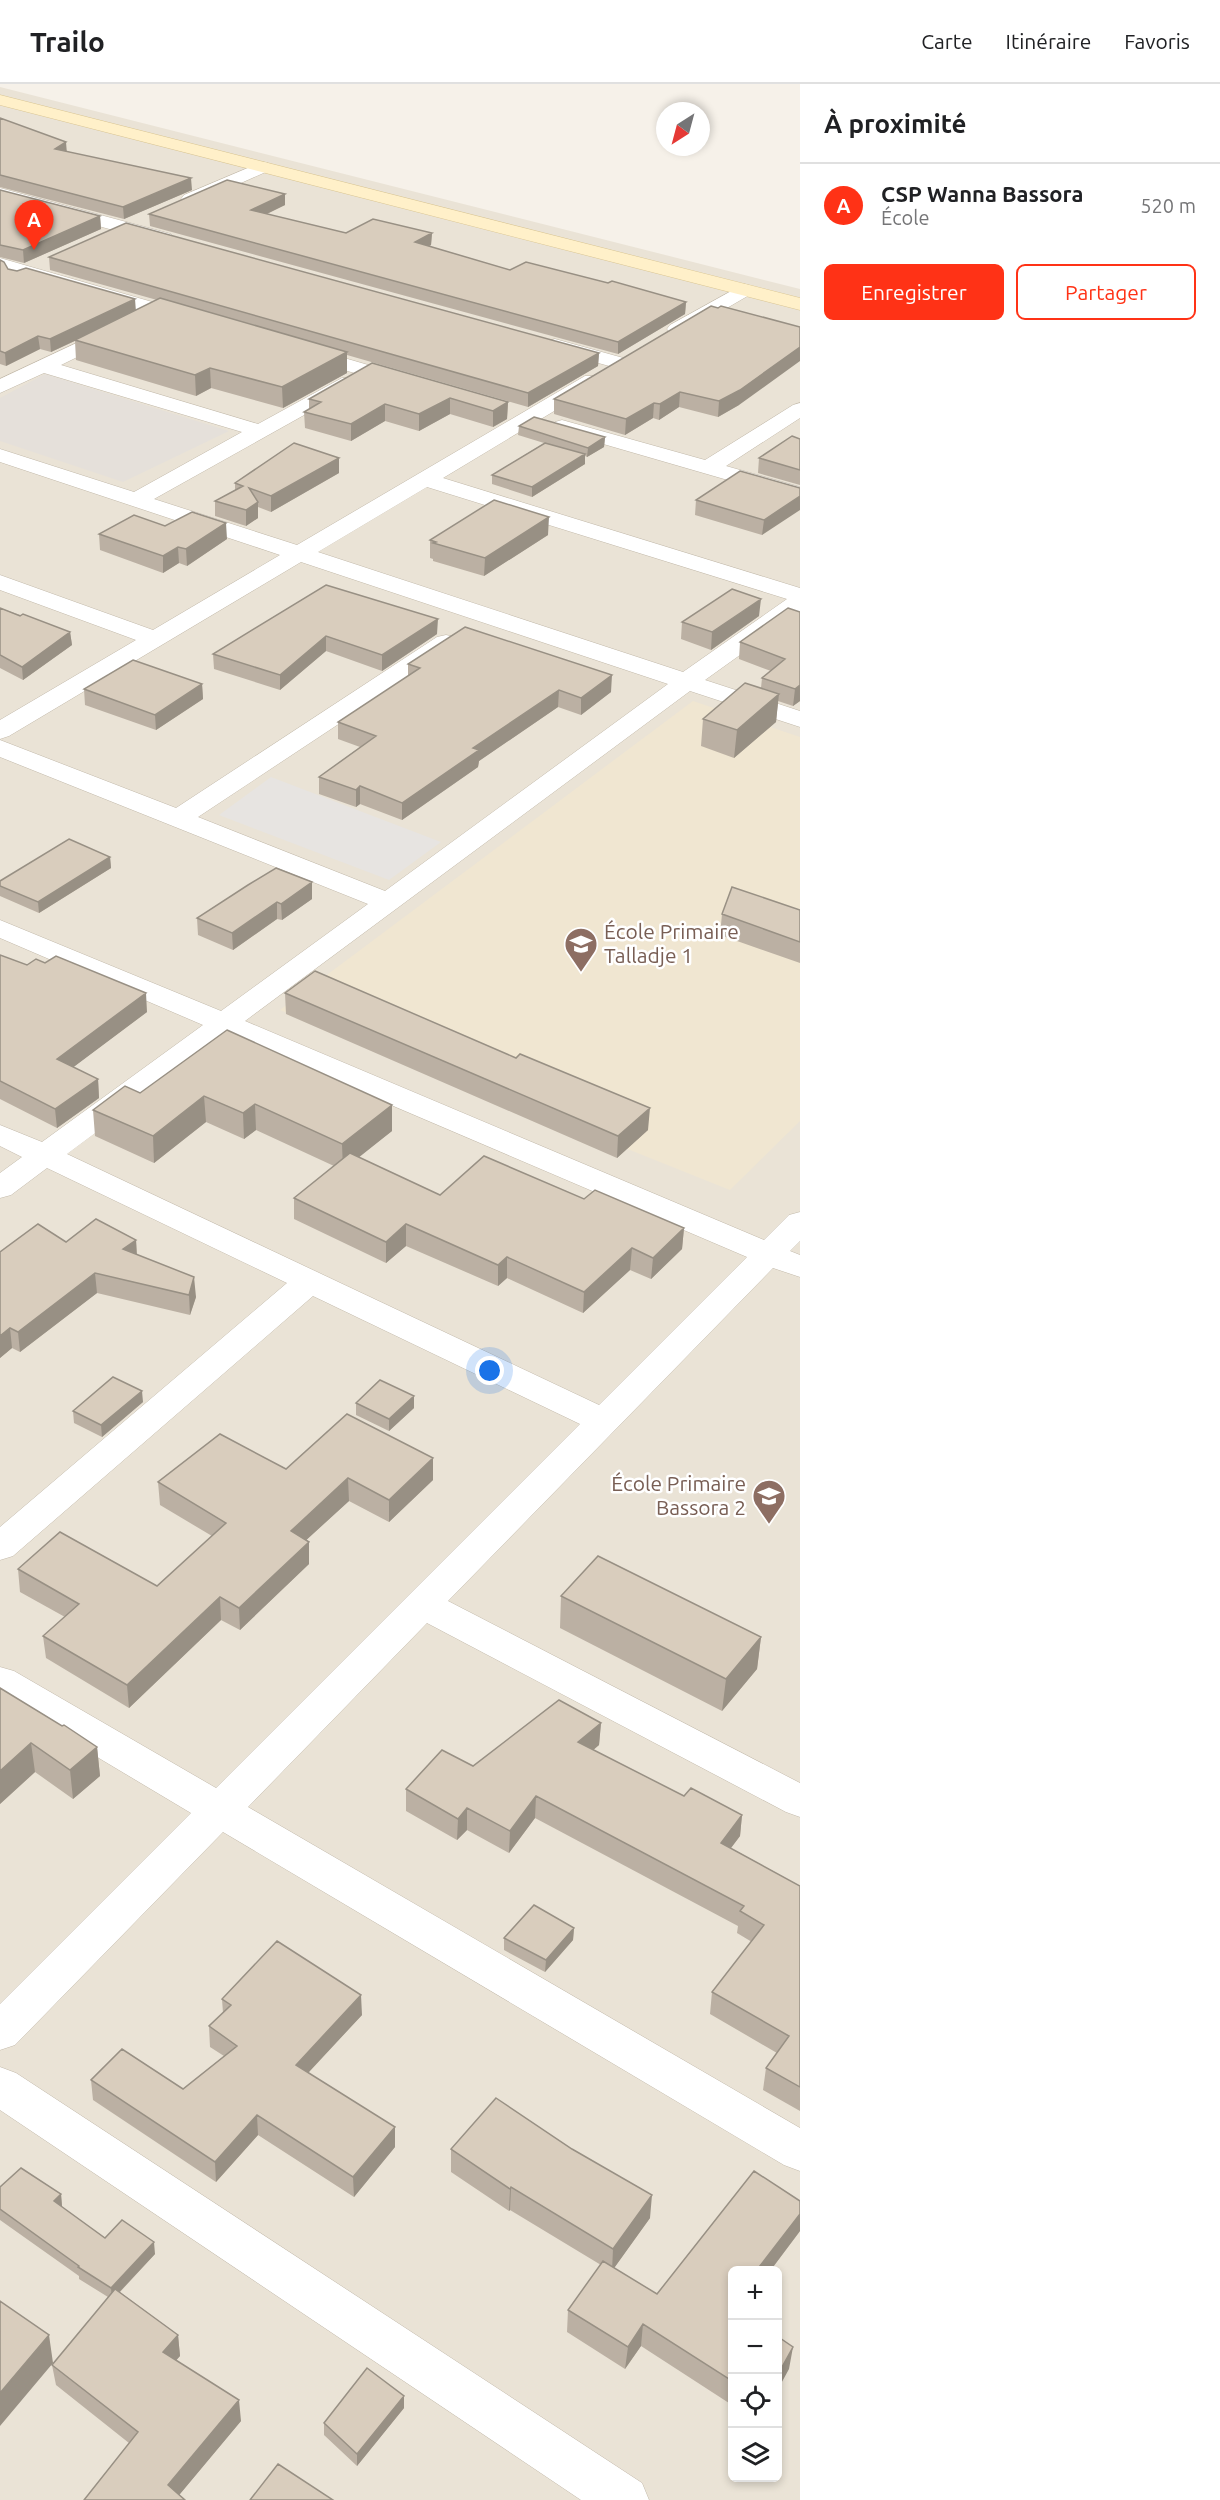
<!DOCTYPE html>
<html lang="fr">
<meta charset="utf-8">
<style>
:root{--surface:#fff;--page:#f2f2f2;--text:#202124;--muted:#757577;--line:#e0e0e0;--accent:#ff3216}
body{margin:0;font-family:Ubuntu,sans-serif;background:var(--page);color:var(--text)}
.controls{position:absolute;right:18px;bottom:18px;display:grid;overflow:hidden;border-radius:9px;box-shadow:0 3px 9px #0003}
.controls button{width:54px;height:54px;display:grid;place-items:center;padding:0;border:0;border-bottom:2px solid var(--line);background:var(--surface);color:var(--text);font:30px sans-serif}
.compass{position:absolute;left:656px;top:18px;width:54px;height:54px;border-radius:50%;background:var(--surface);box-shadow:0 3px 9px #0003;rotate:216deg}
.you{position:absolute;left:490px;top:1287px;width:21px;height:21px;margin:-15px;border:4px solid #fff;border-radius:50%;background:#1a73e8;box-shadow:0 0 0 9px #1a73e833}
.badge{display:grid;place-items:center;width:39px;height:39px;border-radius:50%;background:var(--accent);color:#fff;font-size:20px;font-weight:700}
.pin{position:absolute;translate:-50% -50px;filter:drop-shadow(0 2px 3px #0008)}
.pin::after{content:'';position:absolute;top:32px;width:21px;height:18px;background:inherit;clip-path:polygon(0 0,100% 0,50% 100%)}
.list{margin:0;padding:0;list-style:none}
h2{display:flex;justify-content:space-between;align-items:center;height:78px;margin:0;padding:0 24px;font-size:26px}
h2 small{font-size:20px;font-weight:400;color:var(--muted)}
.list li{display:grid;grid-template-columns:39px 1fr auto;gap:18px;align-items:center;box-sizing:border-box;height:84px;padding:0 24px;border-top:2px solid var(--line)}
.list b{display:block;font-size:22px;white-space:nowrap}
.list p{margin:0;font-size:20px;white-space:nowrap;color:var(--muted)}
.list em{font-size:20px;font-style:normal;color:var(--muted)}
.actions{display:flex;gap:12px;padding:18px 24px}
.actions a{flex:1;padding:14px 0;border:2px solid var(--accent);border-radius:9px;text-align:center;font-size:21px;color:var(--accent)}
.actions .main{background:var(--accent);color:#fff}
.icon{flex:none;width:33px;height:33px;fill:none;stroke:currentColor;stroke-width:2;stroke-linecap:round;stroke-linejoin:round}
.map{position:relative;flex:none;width:800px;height:2416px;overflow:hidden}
header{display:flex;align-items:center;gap:36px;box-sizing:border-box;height:84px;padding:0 30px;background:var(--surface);border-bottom:2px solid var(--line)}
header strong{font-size:28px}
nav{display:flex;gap:33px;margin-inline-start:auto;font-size:21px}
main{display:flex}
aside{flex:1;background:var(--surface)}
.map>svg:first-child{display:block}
</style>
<header>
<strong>Trailo</strong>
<nav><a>Carte</a><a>Itinéraire</a><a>Favoris</a></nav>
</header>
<main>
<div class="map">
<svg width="800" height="2416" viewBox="0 0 800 2416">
<rect width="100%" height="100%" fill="#f6f1e9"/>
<path fill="#eae3d6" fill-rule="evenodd" d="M0,3L800,205V2416H0ZM732,2186H778V2394H732Z"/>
<path fill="#e5e0da" d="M45,290L229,347L123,398L0,357V314Z"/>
<path fill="#f0e6d1" d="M693,617L800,653V1037L730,1106L280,926Z"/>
<path fill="#e7e4e1" d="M271,693L441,758L389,796L219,731Z"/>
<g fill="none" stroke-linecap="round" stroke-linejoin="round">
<g stroke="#c2b9aa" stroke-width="1">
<path id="street" d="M262,78L268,79L271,83L268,87L196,119H184L181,115L184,111Z
M0,104L171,150L173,154L171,158L164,160L0,115Z
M0,174L194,230L197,234L194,238L187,240L0,186Z
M744,200L751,202L754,206L751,210L684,249H670L667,245L670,241Z
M117,240L124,242L127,246L124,250L61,281L258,340L342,294H356L359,298L356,302L154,415L297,461L585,292H599L602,296L599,300L443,394L800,504V528L705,596L800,627V643L690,607L245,937L764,1156L789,1131L800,1128V1157L790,1167L800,1171V1193L773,1184L448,1517L800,1699V1733L786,1728L427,1539L248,1723L800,2044V2087L784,2081L223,1748L15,1961L0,1966V1920L191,1729L0,1615V1583L14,1587L216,1704L580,1340L313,1212L13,1472L0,1476V1443L287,1199L47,1084L11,1111L0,1114V1089L22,1073L0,1062V1041L42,1058L203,941L0,854V836L221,927L368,820L0,673V656L176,724L437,553L446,551L455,553L458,558L455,563L198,733L385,807L668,600L301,478L9,652L0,655V636L136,556L0,506V491L153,546L280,471L0,378V365L134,408L242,348L44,289L0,309V295ZM427,403L787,515L683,588L318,468ZM227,951L747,1173L599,1321L67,1070Z
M555,255L627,275L630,279L627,283L620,285L548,265L545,261L548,257Z
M303,262L413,294L416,298L413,302L406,304L296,272L293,268L296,264Z
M800,319V334L726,382L800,403V417L555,346L551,342L555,338L562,336L705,376L793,321Z
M0,1983L16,1989L642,2399L649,2416H581L0,2026Z"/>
</g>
<g stroke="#dac694" stroke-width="1">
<path id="secondary" d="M0,11L800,214V226L0,21Z"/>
</g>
<use href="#street" fill="#fff" fill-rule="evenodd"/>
<use href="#secondary" fill="#fff0c9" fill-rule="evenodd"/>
</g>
<path fill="#bbb0a3" d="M0,34L67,67L192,106L124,135L0,103Z
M0,106L100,132L101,145L24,179L0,173Z
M285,110V121L267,130L346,149H432L431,161L429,162L510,186L608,199L686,218L685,230L618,270L150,142L149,130Z
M49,173L599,269L598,282L528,323L347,271V289L283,324L211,304L196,312L76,276L75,257L51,268L40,265L6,282L0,280V176L8,185L136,226L157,216L50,186Z
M711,222L739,321L718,333L679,323L659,336L653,334L625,351L554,330V315Z
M372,279L508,318L507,335L493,343L450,330L419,347L385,337L351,357L305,344L304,328L309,325V315Z
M519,342L605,353L604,363L587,373L585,372V380L532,413L492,400V391L544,359L518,351Z
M800,355V401L758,389L759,374Z
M339,374V389L271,428L258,423V434L246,442L215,432V417L235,406V399Z
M800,404L762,451L695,431L696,416Z
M165,442L227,455L187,482L179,479L163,489L100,466L99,450Z
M548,451L484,492L433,477V475L430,474V456Z
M326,501L437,550L382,587L326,567L280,606L214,585L213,570Z
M0,524L70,548L72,561L23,596L0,584Z
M800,528V617L793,622L778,617L776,638L734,674L701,662L703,635L761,604L762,594L771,587L739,575L740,558Z
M759,532L711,566L681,555L682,538Z
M408,580L611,608L581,631L558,623L479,677L478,683L402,736L360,720L356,723L319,710V693L360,663L338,655V638L408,592Z
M202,600L203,615L156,646L85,621L84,605Z
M110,773L111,784L39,829L0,812V797Z
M312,798V815L282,836L277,835L233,866L198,851L197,834Z
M800,826V879L720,851L722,830Z
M0,871L147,928L73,983L98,995L99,1014L57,1044L0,1015Z
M285,909L648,1046L617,1074L286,930Z
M227,946L392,1047L358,1073L440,1111L584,1115L684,1144L682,1165L651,1195L630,1186L583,1229L507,1194L498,1202L406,1162L386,1179L294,1135V1114L334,1082L256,1046L244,1055L206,1038L154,1079L95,1052L93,1026L140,1009Z
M136,1156L137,1171L196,1213L190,1231L97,1209L20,1268L12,1264L0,1274V1168L66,1158Z
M414,1312V1324L389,1347L356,1331V1319Z
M143,1318L102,1353L74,1339L73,1327Z
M286,1385L433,1396L389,1438L349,1417L306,1456L309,1458V1480L240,1546L221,1536L129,1624L46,1574L43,1552L65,1533L20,1508L18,1485L157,1502L212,1452L160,1421L158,1398Z
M561,1512L761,1553L757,1585L722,1627L560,1544Z
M0,1604L97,1663L100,1692L73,1715L35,1688L0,1720Z
M601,1639L599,1661L593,1666L684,1712L742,1731L740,1752L731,1764L800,1802V2027L763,2006L766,1984L777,1969L710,1930L712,1908L752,1858L737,1849L738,1842L535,1734L509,1769L467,1746L457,1756L406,1727V1705Z
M574,1844L573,1856L545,1888L504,1866V1854Z
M222,1915L362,1931L308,1988L395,2063L354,2113L258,2051L216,2098L93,2016L91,1996L183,2005L224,1972L210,1963L209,1942L223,1929Z
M451,2065L650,2134L614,2184L657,2210L800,2147L770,2187H732V2321L641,2262L625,2285L567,2248L568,2226L601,2181L510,2126L509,2127L451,2088Z
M0,2103L61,2110L62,2123L105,2154L155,2170L120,2208L178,2251L180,2272L176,2276L241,2337L179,2411L84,2416L129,2359L56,2301L52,2281L108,2213L79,2195V2192L0,2136Z
M404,2312V2324L357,2382L324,2351V2339Z"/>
<path fill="#989084" d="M66,58L67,70L55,65Z
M191,94L192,106L124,135L123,123Z
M285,110V121L252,137L251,126Z
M100,132L101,145L24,179L23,166Z
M432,149L431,161L415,169V158Z
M135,215L136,228L51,268L50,255Z
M686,218L685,230L618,270V258Z
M38,252L40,265L6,282L5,269Z
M800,263V277L739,321L718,333L719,317Z
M347,268V289L283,324L282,303Z
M599,269L598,282L528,323V309Z
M210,284L211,304L196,312L195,291Z
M680,308L679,323L659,336L660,320Z
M450,314V330L419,347V330Z
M508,318L507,335L493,343V327Z
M654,319L653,334L625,351L626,335Z
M385,320V337L351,357V340Z
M605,353L604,363L587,373L588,364Z
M585,370V380L532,413V403Z
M339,374V389L271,428V412Z
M800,412V426L762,451L764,436Z
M258,418V434L246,442V426Z
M549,433L548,451L484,492L485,474Z
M226,439L227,455L187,482L186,465Z
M178,463L179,479L163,489V472Z
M761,515L759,532L711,566L712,548Z
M438,535L437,550L382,587V571Z
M70,548L72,561L23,596L22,583Z
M326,552V567L280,606V591Z
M612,591L611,608L581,631V614Z
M202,600L203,615L156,646L155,631Z
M800,601V617L793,622L795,605Z
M559,606L558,623L479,677L478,683L402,736V719L473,664Z
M779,610L776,638L734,674L737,646Z
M360,702V720L356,723V706Z
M110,773L111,784L39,829L38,818Z
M312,798V815L282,836L281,820Z
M277,818V835L233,866L232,849Z
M146,909L147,928L59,994L57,975Z
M98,995L99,1014L57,1044L55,1025Z
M204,1012L206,1038L154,1079L153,1052Z
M255,1020L256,1046L244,1055L243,1029Z
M392,1021V1047L343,1086L342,1060Z
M650,1024L648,1046L617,1074L618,1052Z
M406,1140V1162L386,1179V1158Z
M684,1144L682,1165L651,1195L653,1174Z
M136,1156L137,1176L123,1165Z
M632,1164L630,1186L583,1229L584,1208Z
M507,1173V1194L498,1202V1181Z
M95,1189L97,1209L20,1268L18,1248Z
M194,1193L196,1213L190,1231L189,1211Z
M10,1244L12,1264L0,1274V1252Z
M142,1307L143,1318L102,1353L101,1341Z
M414,1312V1324L389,1347V1335Z
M433,1374V1396L389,1438V1416Z
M348,1394L349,1417L291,1470V1447Z
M309,1458V1480L240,1546L239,1524Z
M220,1513L221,1536L129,1624L127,1601Z
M761,1553L757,1585L722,1627L726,1595Z
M601,1639L599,1661L577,1680L578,1658Z
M31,1659L35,1688L0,1720V1687Z
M97,1663L100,1692L73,1715L70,1686Z
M536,1712L535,1734L509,1769L510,1747Z
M467,1724V1746L457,1756L458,1735Z
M742,1731L740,1752L718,1781L721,1759Z
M574,1844L573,1856L545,1888L546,1876Z
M361,1911L362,1931L297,2001L296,1981Z
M257,2031L258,2051L216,2098L215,2078Z
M395,2043V2063L354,2113L353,2093Z
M511,2103L510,2126L509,2127L510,2105Z
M61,2110L62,2122L55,2129L54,2117Z
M652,2111L650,2134L612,2187L613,2165Z
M800,2130V2147L770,2187H756Z
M154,2158L155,2170L112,2216L111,2204Z
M643,2240L641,2262L625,2285L628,2263Z
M49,2251L53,2279L0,2342V2309Z
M178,2251L180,2272L165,2289L163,2268Z
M793,2263L789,2285L777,2307V2292Z
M404,2312V2324L357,2382V2370Z
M239,2316L241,2337L175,2416L168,2401Z"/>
<path fill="#d9cdbd" stroke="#989084" stroke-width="1.5" d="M0,34L66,58L55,65L191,94L123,123L0,91Z
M227,96L285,110L251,126L346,149L373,135L432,149L415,158L510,186L526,178L608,199L612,197L686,218L618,258L149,130Z
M0,106L100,132L23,166L0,161Z
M126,139L599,269L528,309L49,173Z
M0,176L4,178L8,185L17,187L26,184L135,215L50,255L38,252L5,269L0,267Z
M160,214L347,268L282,303L210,284L195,291L75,256Z
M711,222L718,224L721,222L800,243V263L740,306L719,317L680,308L660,320L654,319L626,335L554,315Z
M372,279L508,318L493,327L450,314L419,330L385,320L351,340L304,328L321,318L309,315Z
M534,333L605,353L588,364L519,342Z
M792,352L800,355V386L759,374Z
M294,359L339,374L271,412L249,404L258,418L246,426L215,417L243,402L235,399Z
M545,359L585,370L532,403L492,391Z
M740,387L800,404V412L764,436L696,416Z
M494,416L549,433L485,474L433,459L436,458L430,456Z
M192,428L226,439L186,465L178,463L163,472L99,450L134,431L165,442Z
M326,501L438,535L382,571L326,552L280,591L213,570Z
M732,505L761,515L712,548L682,538Z
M0,524L20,532L23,530L70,548L22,583L0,571Z
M788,524L800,528V601L795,605L762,594L785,575L740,558Z
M465,543L612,591L581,614L559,606L473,664L479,666L402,719L360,702L356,706L319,693L376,652L338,638L420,584L408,580Z
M133,576L202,600L155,631L84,605Z
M745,599L779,610L737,646L703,635Z
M69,755L110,773L38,818L0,802V797Z
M276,784L312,798L281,820L277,818L232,849L197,834L248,801Z
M732,803L800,826V858L722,830Z
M0,871L27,881L36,875L45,879L56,872L146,909L57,975L98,995L55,1025L0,997Z
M315,887L516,974L520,970L650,1024L618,1052L285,909Z
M227,946L392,1021L342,1060L255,1020L243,1029L204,1012L153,1052L93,1026L125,1002L140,1009Z
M350,1069L440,1111L484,1072L584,1115L595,1106L684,1144L653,1174L632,1164L584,1208L507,1173L498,1181L406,1140L386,1158L294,1114Z
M96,1135L136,1156L123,1165L194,1193L189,1211L95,1189L18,1248L10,1244L0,1252V1168L38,1140L66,1158Z
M113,1293L142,1307L101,1341L73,1327Z
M380,1296L414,1312L389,1335L356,1319Z
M347,1330L433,1374L389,1416L348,1394L291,1447L309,1458L239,1524L220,1513L127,1601L43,1552L79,1520L18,1485L60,1448L157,1502L226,1439L158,1398L220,1350L286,1385Z
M598,1472L761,1553L726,1595L561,1512Z
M0,1604L62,1642L64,1641L97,1663L70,1686L31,1659L0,1687Z
M559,1616L601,1639L578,1658L684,1712L691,1704L742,1731L721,1759L800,1802V2003L766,1984L789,1952L712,1908L764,1841L740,1827L744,1822L536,1712L510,1747L467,1724L458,1735L406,1705L442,1666L473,1682Z
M534,1821L574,1844L546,1876L504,1854Z
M277,1857L361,1911L296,1981L395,2043L353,2093L257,2031L215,2078L91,1996L122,1965L183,2005L237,1962L209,1942L231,1921L222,1915Z
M496,2014L572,2065L652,2111L613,2165L511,2103L510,2105L451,2065Z
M21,2084L61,2110L54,2117L105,2154L122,2136L154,2158L111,2204L78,2183L79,2182L0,2125V2103Z
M754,2087L800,2117V2130L756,2187H732V2297L643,2240L628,2263L568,2226L603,2177L657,2210Z
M115,2205L178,2251L163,2268L239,2316L168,2401L185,2416H84L138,2348L52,2281Z
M0,2217L49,2251L0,2309Z
M777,2252L793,2263L777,2292Z
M367,2284L404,2312L357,2370L324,2339Z
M278,2380L333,2416H250Z"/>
<defs>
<g id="school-pin" transform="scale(1.725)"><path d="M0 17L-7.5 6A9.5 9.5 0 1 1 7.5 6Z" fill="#8d6e63" stroke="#fff"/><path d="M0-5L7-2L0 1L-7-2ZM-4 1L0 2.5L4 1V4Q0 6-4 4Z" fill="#fff"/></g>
</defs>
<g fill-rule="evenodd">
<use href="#school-pin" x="581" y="860"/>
<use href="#school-pin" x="769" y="1412"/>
</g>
<g text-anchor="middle" stroke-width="5" stroke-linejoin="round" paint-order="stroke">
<g font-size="21" fill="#785e54" stroke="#fff" text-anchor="start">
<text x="604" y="855">École Primaire<tspan x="604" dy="24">Talladje 1</tspan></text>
<text x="746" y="1407" text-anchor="end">École Primaire<tspan x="746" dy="24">Bassora 2</tspan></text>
</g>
</g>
</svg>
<div class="controls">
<button>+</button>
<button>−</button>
<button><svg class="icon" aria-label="locate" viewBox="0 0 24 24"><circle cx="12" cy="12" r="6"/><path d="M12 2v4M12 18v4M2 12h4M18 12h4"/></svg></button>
<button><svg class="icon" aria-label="layers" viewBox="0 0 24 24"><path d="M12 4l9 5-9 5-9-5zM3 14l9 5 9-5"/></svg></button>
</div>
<svg class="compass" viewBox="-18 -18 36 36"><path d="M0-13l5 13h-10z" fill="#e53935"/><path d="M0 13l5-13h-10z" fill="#757577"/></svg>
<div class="you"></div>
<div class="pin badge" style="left:34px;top:166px">A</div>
</div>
<aside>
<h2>À proximité<small></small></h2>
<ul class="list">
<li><span class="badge">A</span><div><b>CSP Wanna Bassora</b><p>École</p></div><em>520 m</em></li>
</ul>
<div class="actions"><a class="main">Enregistrer</a><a>Partager</a></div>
</aside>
</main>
